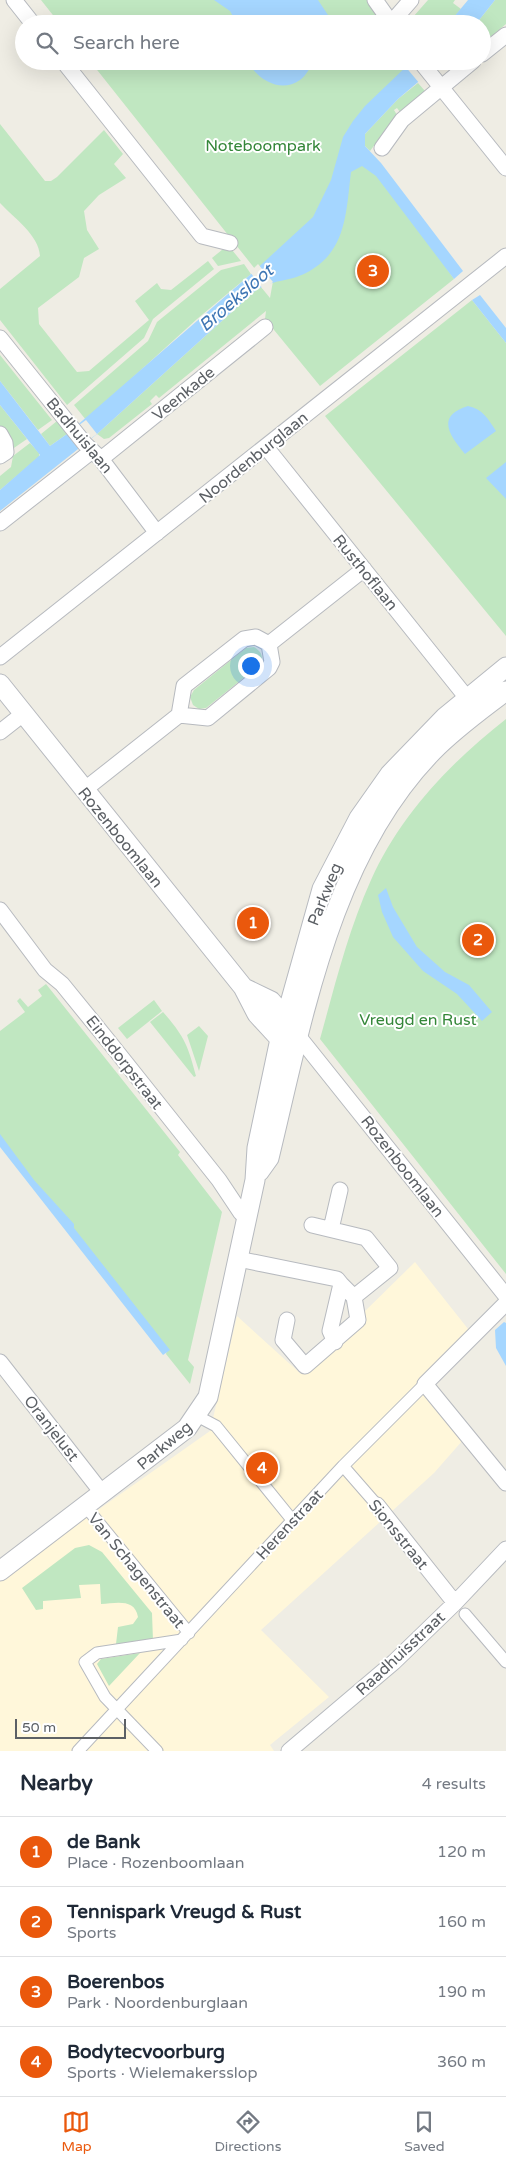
<!DOCTYPE html>
<meta charset="utf-8">
<style>
:root{--surface:#fff;--page:#f6f6f7;--text:#1f2937;--muted:#747a83;--line:#e0e1e3;--accent:#ea580c}
body{margin:0;font-family:"Varela Round",sans-serif;background:var(--page);color:var(--text)}
.scale{position:absolute;left:15px;bottom:12px;width:111px;box-sizing:border-box;padding-left:5px;border:2px solid #5c6065;border-top:0;font-size:14px;line-height:18px;white-space:nowrap;color:#5c6065;-webkit-text-stroke:4px #fff;paint-order:stroke}
.you{position:absolute;left:250px;top:665px;width:18px;height:18px;margin:-12px;border:4px solid #fff;border-radius:50%;background:#1a73e8;box-shadow:0 0 0 8px #1a73e833}
.badge{display:grid;place-items:center;width:32px;height:32px;border-radius:50%;background:var(--accent);color:#fff;font-size:16px;font-weight:700}
.pin{position:absolute;translate:-50% -50%;border:2px solid #fff;box-shadow:0 1px 5px #0006}
.list{margin:0;padding:0;list-style:none}
h2{display:flex;justify-content:space-between;align-items:center;height:65px;margin:0;padding:0 20px;font-size:21px}
h2 small{font-size:16px;font-weight:400;color:var(--muted)}
.list li{display:grid;grid-template-columns:32px 1fr auto;gap:15px;align-items:center;box-sizing:border-box;height:70px;padding:0 20px;border-top:1px solid var(--line)}
.list b{display:block;font-size:19px;white-space:nowrap}
.list p{margin:0;font-size:16px;white-space:nowrap;color:var(--muted)}
.list em{font-size:16px;font-style:normal;color:var(--muted)}
.icon{flex:none;width:28px;height:28px;fill:none;stroke:currentColor;stroke-width:2;stroke-linecap:round;stroke-linejoin:round}
.map{position:relative;flex:none;width:506px;height:1751px;overflow:hidden}
.search{position:absolute;background:var(--surface);box-shadow:0 5px 20px #0002;left:15px;right:15px;top:15px;height:55px;display:flex;align-items:center;gap:12px;box-sizing:border-box;padding:0 18px;border-radius:28px;color:var(--muted);font-size:19px}
.sheet{height:345px;background:var(--surface)}
nav{display:flex;justify-content:space-around;align-items:center;box-sizing:border-box;height:70px;border-top:1px solid var(--line);background:var(--surface);font-size:14px;color:var(--muted)}
nav a{display:grid;justify-items:center;gap:2px}
nav .on{color:var(--accent)}
.map>svg:first-child{display:block}
</style>
<div class="map">
<svg width="506" height="1751" viewBox="0 0 506 1751">
<rect width="100%" height="100%" fill="#efede4"/>
<path fill="#fff7da" d="M415,1262L476,1339L424,1391L463,1440L434,1473L261,1630L329,1697L270,1745L274,1751H0V1579L210,1431L237,1316L301,1374Z"/>
<path fill="#c0e7c1" d="M41,0H369L386,24H60Z
M428,0H455L453,3L461,9L448,24H412L413,17Z
M495,0H506V24L482,44V24H476Z
M90,61H412L359,124L326,215L263,279Z
M418,83L425,91L400,112L397,108L394,110L397,115L370,151L365,146V134L398,99Z
M0,124L45,181H51L57,177L104,130L123,154L114,164L126,178L99,195L84,211L87,230L99,249L84,258L79,277L38,308L39,324L77,372L89,371L149,320L135,301L157,283L161,289L171,290L208,261L214,269L153,319L144,338L67,405L0,320V289L40,256C39,235 14,218 0,203Z
M364,159L408,212L454,279L320,386L265,319L266,311L159,398L156,395L150,401L152,404L109,438L104,439L97,434L255,291L261,287L270,298L273,281L350,166Z
M228,245L241,261L218,266L212,258Z
M244,264L251,274L197,319L86,420L74,405L148,341L157,322L221,270Z
M472,300L506,343V636L325,416Z
M0,355L52,420L38,430L0,381Z
M0,405L27,439L11,450L0,428Z
M57,421L67,434L50,446L41,434Z
M30,443L39,453V457L0,490V476L11,467L13,456Z
M254,647C262,652 263,656 261,664L206,708L199,709L193,705L190,697L194,690L246,648Z
M506,719V1274L320,1039C335,985 348,931 371,880C400,815 451,762 506,719Z
M46,984L180,1152L178,1155L222,1212L188,1360L194,1367L190,1384L166,1354L167,1350L0,1142V1031L25,1012L17,1001L20,998L28,1007L42,996L38,990Z
M154,1000L162,1011L127,1039L118,1028Z
M163,1012C184,1036 188,1045 196,1076L194,1077L150,1022Z
M199,1026L208,1036L199,1071L187,1035Z
M89,1545L102,1552L152,1613L153,1641L116,1644L118,1627L133,1624L138,1617C135,1598 116,1603 101,1604L100,1584L79,1585L81,1598L43,1601V1609L36,1610L22,1588L75,1548Z
M140,1653L109,1686L97,1664L101,1659Z"/>
<path fill="#a5d6ff" d="M214,0H318L334,24H237L230,11Z
M468,0H495L476,24H448Z
M247,61H315C310,67 306,76 300,80C280,94 257,79 247,61Z
M412,61H443L398,99L365,134V146L381,163L463,271L454,279L376,176L362,166L351,172C346,212 347,252 306,273C289,282 272,279 255,291L97,434L0,511V490L40,455L0,405V381L50,446L67,434L251,274L313,217L331,180L343,137L353,121L365,106Z
M480,295L506,328V343L472,300Z
M468,406C483,409 488,419 496,431L465,454C450,436 435,416 468,406Z
M506,462V499L486,478Z
M386,888L393,907L417,947L445,972L469,985L492,1012L482,1021L457,994L423,971L393,937L382,912L378,895Z
M0,1134L34,1180L74,1224V1228L170,1350L163,1355L0,1147Z
M504,1322L506,1323V1366L496,1348L495,1330Z"/>
<path fill="#efede4" d="M408,61H438L442,66L420,84L404,65Z
M258,264L273,282L263,289L250,272Z
M86,420L97,434L78,448L67,434Z"/>
<g fill="none" stroke-linecap="round" stroke-linejoin="round">
<g stroke="#b7babf" stroke-width="13">
<path id="pedestrian" d="M197,1416L216,1426L293,1521
M343,1466L377,1505
M86,1507L189,1633
M465,1614L506,1662
M78,1751L343,1466L425,1384
M157,1751L105,1697L85,1662L97,1653L182,1640"/>
</g>
<g stroke="#b7babf" stroke-width="17">
<path id="minor" d="M14,0L33,24
M375,0L392,24
M391,23L411,0
M482,54L506,35
M63,61L202,236L230,243
M420,61L506,168
M382,148L402,120L473,61
M0,338L85,444L101,459L157,533
M0,434L5,443L6,452L0,456
M266,447L467,698
M101,459L265,327
M0,523L92,451
M0,657L506,256
M179,715L184,686L244,639L256,637L269,644
M0,732L23,714
M84,790L179,715L208,718L269,668L272,662L269,644L364,569
M0,910L45,970L62,984L110,1043L219,1180L241,1213L248,1214
M299,1037L506,1296
M312,1225L366,1238L390,1268L354,1297L341,1284
M331,1229L340,1190
M238,1259L337,1279L341,1284L330,1331L335,1342
M506,1303L425,1384L506,1483
M287,1320L283,1340L305,1366L358,1320L354,1297
M0,1362L103,1494
M377,1505L455,1603
M289,1751L394,1662L455,1603L506,1549"/>
</g>
<g stroke="#b7babf" stroke-width="21">
<path id="tertiary" d="M0,684L243,987L257,1014L280,1039
M244,988L271,1001L290,1023
M259,1172L269,1158C303,1018 331,850 438,746C459,726 483,708 506,691
M0,1571L187,1428L208,1397L255,1180L257,1148L280,1039L322,889L359,818L390,774L445,717L506,667"/>
</g>
<use href="#pedestrian" stroke="#fff" stroke-width="11"/>
<use href="#minor" stroke="#fff" stroke-width="15"/>
<use href="#tertiary" stroke="#fff" stroke-width="19"/>
</g>
<g text-anchor="middle" stroke-width="4" stroke-linejoin="round" paint-order="stroke">
<g font-size="16" fill="#338638" stroke="#fff">
<text x="263" y="151">Noteboompark</text>
<text x="418" y="1025">Vreugd en Rust</text>
</g>
<g font-size="16" fill="#5c6065" stroke="#fff">
<text transform="translate(183 393) rotate(-39)" y="6">Veenkade</text>
<text transform="translate(80 435) rotate(50)" y="6">Badhuislaan</text>
<text transform="translate(253 457) rotate(-39)" y="6">Noordenburglaan</text>
<text transform="translate(366 572) rotate(51)" y="6">Rusthoflaan</text>
<text transform="translate(121 837) rotate(51)" y="6">Rozenboomlaan</text>
<text transform="translate(324 894) rotate(-68)" y="6">Parkweg</text>
<text transform="translate(125 1062) rotate(52)" y="6">Einddorpstraat</text>
<text transform="translate(403 1166) rotate(52)" y="6">Rozenboomlaan</text>
<text transform="translate(52 1428) rotate(52)" y="6">Oranjelust</text>
<text transform="translate(164 1445) rotate(-40)" y="6">Parkweg</text>
<text transform="translate(289 1524) rotate(-47)" y="6">Herenstraat</text>
<text transform="translate(399 1534) rotate(51)" y="6">Sionsstraat</text>
<text transform="translate(137 1570) rotate(51)" y="6">Van Schagenstraat</text>
<text transform="translate(400 1653) rotate(-43)" y="6">Raadhuisstraat</text>
</g>
<g font-size="18" font-style="italic" fill="#3e76b4" stroke="#fff">
<text transform="translate(236 298) rotate(-41)" y="6">Broeksloot</text>
</g>
</g>
</svg>
<div class="scale">50 m</div>
<div class="you"></div>
<div class="pin badge" style="left:253px;top:923px">1</div>
<div class="pin badge" style="left:478px;top:940px">2</div>
<div class="pin badge" style="left:373px;top:271px">3</div>
<div class="pin badge" style="left:262px;top:1468px">4</div>
<div class="search"><svg class="icon" aria-label="search" viewBox="0 0 24 24"><circle cx="10" cy="10" r="6"/><path d="M15 15l6 6"/></svg>Search here</div>
</div>
<section class="sheet">
<h2>Nearby<small>4 results</small></h2>
<ul class="list">
<li><span class="badge">1</span><div><b>de Bank</b><p>Place · Rozenboomlaan</p></div><em>120 m</em></li>
<li><span class="badge">2</span><div><b>Tennispark Vreugd &amp; Rust</b><p>Sports</p></div><em>160 m</em></li>
<li><span class="badge">3</span><div><b>Boerenbos</b><p>Park · Noordenburglaan</p></div><em>190 m</em></li>
<li><span class="badge">4</span><div><b>Bodytecvoorburg</b><p>Sports · Wielemakersslop</p></div><em>360 m</em></li>
</ul>
</section>
<nav>
<a class="on"><svg class="icon" aria-label="map" viewBox="0 0 24 24"><path d="M3 6l6-2 6 2 6-2v14l-6 2-6-2-6 2zM9 4v14M15 6v14"/></svg>Map</a>
<a><svg class="icon" aria-label="directions" viewBox="0 0 24 24"><path d="M12 3l9 9-9 9-9-9zM9 14v-3h6M13 9l2 2-2 2"/></svg>Directions</a>
<a><svg class="icon" aria-label="saved" viewBox="0 0 24 24"><path d="M7 4h10v16l-5-4-5 4z"/></svg>Saved</a>
</nav>
